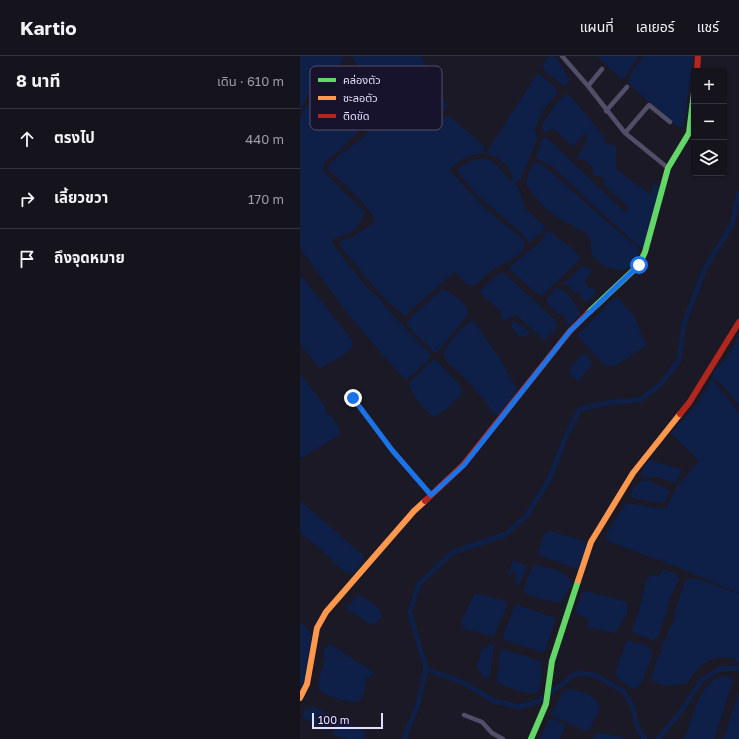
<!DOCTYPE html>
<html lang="th">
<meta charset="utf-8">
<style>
:root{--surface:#15131c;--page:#1e1c25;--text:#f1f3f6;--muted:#9d9ea3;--line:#34323b}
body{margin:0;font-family:"Golos Text","Noto Sans Thai",sans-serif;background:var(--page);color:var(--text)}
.controls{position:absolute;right:12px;top:12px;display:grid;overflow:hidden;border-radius:4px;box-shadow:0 1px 3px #0004}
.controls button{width:36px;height:36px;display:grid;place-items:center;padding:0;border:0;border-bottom:1px solid var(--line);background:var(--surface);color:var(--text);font:20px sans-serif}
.scale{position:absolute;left:12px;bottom:10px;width:71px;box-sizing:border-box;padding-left:4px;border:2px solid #e4dffe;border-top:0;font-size:11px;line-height:14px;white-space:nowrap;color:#e4dffe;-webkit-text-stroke:3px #18132c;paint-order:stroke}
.stop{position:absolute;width:12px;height:12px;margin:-9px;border:3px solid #1a73e8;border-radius:50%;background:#fff}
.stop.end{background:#1a73e8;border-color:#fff;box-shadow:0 1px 4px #0008}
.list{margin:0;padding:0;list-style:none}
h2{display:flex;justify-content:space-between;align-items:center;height:52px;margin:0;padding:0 16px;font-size:17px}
h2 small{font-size:13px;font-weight:400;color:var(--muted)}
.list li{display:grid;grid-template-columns:26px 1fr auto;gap:12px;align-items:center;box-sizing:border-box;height:60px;padding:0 16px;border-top:1px solid var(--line)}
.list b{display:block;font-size:15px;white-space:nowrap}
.list em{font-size:13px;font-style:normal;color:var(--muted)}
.icon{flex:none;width:22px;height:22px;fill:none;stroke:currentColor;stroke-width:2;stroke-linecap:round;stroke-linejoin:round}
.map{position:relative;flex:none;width:439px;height:683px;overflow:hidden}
header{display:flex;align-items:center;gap:24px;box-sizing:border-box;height:56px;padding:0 20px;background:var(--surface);border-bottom:1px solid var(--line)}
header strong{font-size:19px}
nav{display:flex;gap:22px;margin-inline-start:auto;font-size:14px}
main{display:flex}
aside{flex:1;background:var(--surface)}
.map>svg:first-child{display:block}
</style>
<header>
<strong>Kartio</strong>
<nav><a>แผนที่</a><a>เลเยอร์</a><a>แชร์</a></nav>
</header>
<main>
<aside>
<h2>8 นาที<small>เดิน · 610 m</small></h2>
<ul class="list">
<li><svg class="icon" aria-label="ahead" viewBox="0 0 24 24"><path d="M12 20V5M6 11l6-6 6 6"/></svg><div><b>ตรงไป</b></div><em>440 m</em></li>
<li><svg class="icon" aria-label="right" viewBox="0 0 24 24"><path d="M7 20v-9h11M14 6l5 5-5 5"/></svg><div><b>เลี้ยวขวา</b></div><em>170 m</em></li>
<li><svg class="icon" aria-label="arrive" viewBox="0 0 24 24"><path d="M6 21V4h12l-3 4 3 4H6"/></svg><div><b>ถึงจุดหมาย</b></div></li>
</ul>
</aside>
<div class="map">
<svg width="439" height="683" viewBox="0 0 439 683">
<rect width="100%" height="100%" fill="#1c1926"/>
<path fill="#0e1f48" d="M0,0H42L44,4L7,40L0,56Z
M52,0H121L131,18L147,50L145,54L134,55L95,52L89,51L64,18Z
M250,0H254L257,2L270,24L264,30L246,16L242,11L247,2Z
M297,0H339L325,21L321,23Z
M344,0H393L385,63L383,70L380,72L369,64L329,28C328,17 338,9 344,0Z
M47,10L51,12L54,18L81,51L74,57L70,59L69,64L40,94L25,105L23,113L25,117L65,156C62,164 58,172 50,177C44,180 37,180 32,185L37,193L65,229L81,244L89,255L131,299L129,304L107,323L103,321L88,305L44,253L0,192V63L5,52L45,11Z
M237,18H239L256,32L258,36L241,57L235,73L237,83L221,123L215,127L221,138L225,152L244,170V175L238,179L230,187L218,174L178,140L157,116C158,111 164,108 169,106C190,96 198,109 210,125L213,122L209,112L197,101L188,99L187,95Z
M267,37L275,45L304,81L305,87L316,90V113L351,139L354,127L360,131L345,190L343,192H341L295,151L253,111L236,102C237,94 242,89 241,82L246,81L326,157L328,151L303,129L305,124L302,120L297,121L293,118V113L285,104L277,103L288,80L284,78L273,91L254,73L246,76L243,74L241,69L259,44Z
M85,56L88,59L95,60L149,61L152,62L183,89L184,95L181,98C172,97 156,105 150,113V115L186,153L219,180L226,188C220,204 200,207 188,217C183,221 180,226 174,230L165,227L156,217H153L105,260C81,243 59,212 40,190L39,187L43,184L50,182L71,169L74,167C74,164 74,161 72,158C64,147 40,123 29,115L28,111L34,103L63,82L82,58Z
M236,106H239L265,128L289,150L338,192L340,197L331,211C328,212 325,213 322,214C312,215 295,207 292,198C290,192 292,185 288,180C285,175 279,174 274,171V169C255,165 236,144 226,128C227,121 230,110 236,106Z
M246,175L255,178L256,181L272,192L280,201L279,204L242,240L236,237L210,214L209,211L242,185Z
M283,209L292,215L286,222L285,228L290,232H293L296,234L294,240L286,247L281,241V237H275L268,229L263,228V226L267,225Z
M203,216L256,265L257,269V271L248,282L243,283L216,259L205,264L202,262L201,255L181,238V234L191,224Z
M0,218L52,284L53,289C52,291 51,293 50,294C46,298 23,312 19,312L0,288Z
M256,232C267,232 276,248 280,257V259L270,269H267L266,264L262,257L260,259L251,252L246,243Z
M142,233C146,234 149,236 153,239C162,245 167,248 168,259L141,292L137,296H133C128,288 108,273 106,266Z
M314,242L320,243L324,249L333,258L346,289C344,292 317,309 314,310C311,310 307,309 304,309C301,305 279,283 279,281C278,280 279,279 279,278Z
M173,264L200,303L218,335L199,361L189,354L188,349L171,328L146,305L143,297C151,286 160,271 173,264Z
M213,266L218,267L231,277L224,281L219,280L211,271Z
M439,280V349L424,331L412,321L413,316L428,300Z
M284,297L291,303L292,309L278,325L268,316L281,298Z
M133,304H136L159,328L163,336L147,353L134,361C123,353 112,340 109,327Z
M0,318L24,349L27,358L33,362L36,368L39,370V379L0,403Z
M412,323L439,357V537L370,508L307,485L306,478L326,447L366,453L377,430L399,405L371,377L398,346Z
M351,404L379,413L382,414L381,417L376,426H372L357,421H343L341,418C343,412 345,407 351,404Z
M341,425H351L370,435L364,447L362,448C351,443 340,446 330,440L333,432Z
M0,445L62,498L64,505L53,518C43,518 28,499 20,493C14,487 7,483 0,477Z
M249,474L283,485L288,490L281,511L278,513L238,499L243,480Z
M213,504L227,510L222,524L219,529L215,528L216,517L214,515L210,519L206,518L210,514Z
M235,508C248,513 267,513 272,528L261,546C254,547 228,540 223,535L233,510Z
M363,513L372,517H377L379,524C369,541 365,561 359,579L357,582L353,584L336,578L332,575L340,551L346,525L351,518L359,520Z
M387,523H398L439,538V607L436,606L434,602C428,602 421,601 415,602C403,605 393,618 387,628C377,629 356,632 350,622L353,620C353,614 357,600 362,596L361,590L366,583L369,573L373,568L377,547L384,530L383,527Z
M286,535L327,546V558L315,577H313L287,571L289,564L276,557L275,555L283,536Z
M175,537L203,544L206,547L207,550L195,577L192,580L166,573L163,571L161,566Z
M57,539L61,540C72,547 94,558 72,569L68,567L45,551L50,549Z
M215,549H218L253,561L255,565L245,595L241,596L204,584L203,580Z
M0,566C4,569 9,573 11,578C13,586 7,622 3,629L0,628Z
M328,584L337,588L339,586C345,589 351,591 353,598L343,624L338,632C329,632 320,626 315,618L325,588Z
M189,587L194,590L190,620L188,622L183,621L177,611L182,592H188Z
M30,588L72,615L73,617L70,621H66C66,627 65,641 59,645C53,648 33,642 27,639C24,638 22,635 19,634L18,627L25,601L23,598L25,593Z
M200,593L226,600L241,606C242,613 243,633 236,637C230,640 203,630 197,626Z
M424,620L431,622L433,625L414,683H384L386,679C393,660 400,624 424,620Z
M271,633C282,636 295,639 300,651L289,675L280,673L251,659L263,636Z
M439,637V683H423Z
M13,650L32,661V666L26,675L3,662L2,659L5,653Z
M249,663H253L265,668V671L260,683H240Z
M42,664L63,675L65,678L64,683C54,683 36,683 32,676L40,665Z
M301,677C309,679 319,679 326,683H293L295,678Z"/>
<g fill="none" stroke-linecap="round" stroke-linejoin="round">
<path stroke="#0e1f48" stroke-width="5" d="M126,613L162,626L194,645L219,651L236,646L260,630L276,617L295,619L323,635L332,649L338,673L345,683
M104,683L118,648L126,613L110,556L119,528L153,496L205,479L227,459L249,424L266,380L280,353L311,346L340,344L361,328L379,304L384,268L405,212L432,169L439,137
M358,683L382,654L401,625L419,613L439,612"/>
<path stroke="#514e67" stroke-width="4.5" d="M262,0L288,30L325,77L368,112
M288,30L302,13
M306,55L327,31
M325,77L349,49L370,66
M53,342L92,394L131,439
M164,659L182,666L192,677L203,683"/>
<path stroke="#63d668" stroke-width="6" d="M288,257L339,209L345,196L368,112L389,77L394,36
M231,683L246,648L252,605L278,525"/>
<path stroke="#ff974d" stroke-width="6" d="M278,525L291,486L333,417L380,358
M0,642L7,628L17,572L26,556L114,455L125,445"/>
<path stroke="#b3261e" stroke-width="6" d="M397,15L398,0
M380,358L389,347L439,266
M125,445L163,409L270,275L288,257"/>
</g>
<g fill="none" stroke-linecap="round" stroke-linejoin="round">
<path stroke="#1a73e8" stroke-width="5" d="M53,342L92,394L131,439L164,409L270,275L339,209"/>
</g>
<rect x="10" y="10" width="132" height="64" rx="6" fill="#18132c" stroke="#55506b" stroke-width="1"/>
<rect x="18" y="22" width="18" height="4" fill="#63d668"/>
<rect x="18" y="40" width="18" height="4" fill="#ff974d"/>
<rect x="18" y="58" width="18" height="4" fill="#b3261e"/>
<g font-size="11" fill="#e4dffe">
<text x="43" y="28">คล่องตัว</text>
<text x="43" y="46">ชะลอตัว</text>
<text x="43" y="64">ติดขัด</text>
</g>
</svg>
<div class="controls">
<button>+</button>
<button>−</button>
<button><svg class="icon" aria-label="layers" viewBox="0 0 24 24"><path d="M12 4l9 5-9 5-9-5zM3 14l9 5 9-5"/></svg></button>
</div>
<div class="scale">100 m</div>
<div class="stop" style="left:339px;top:209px"></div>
<div class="stop end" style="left:53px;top:342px"></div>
</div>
</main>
